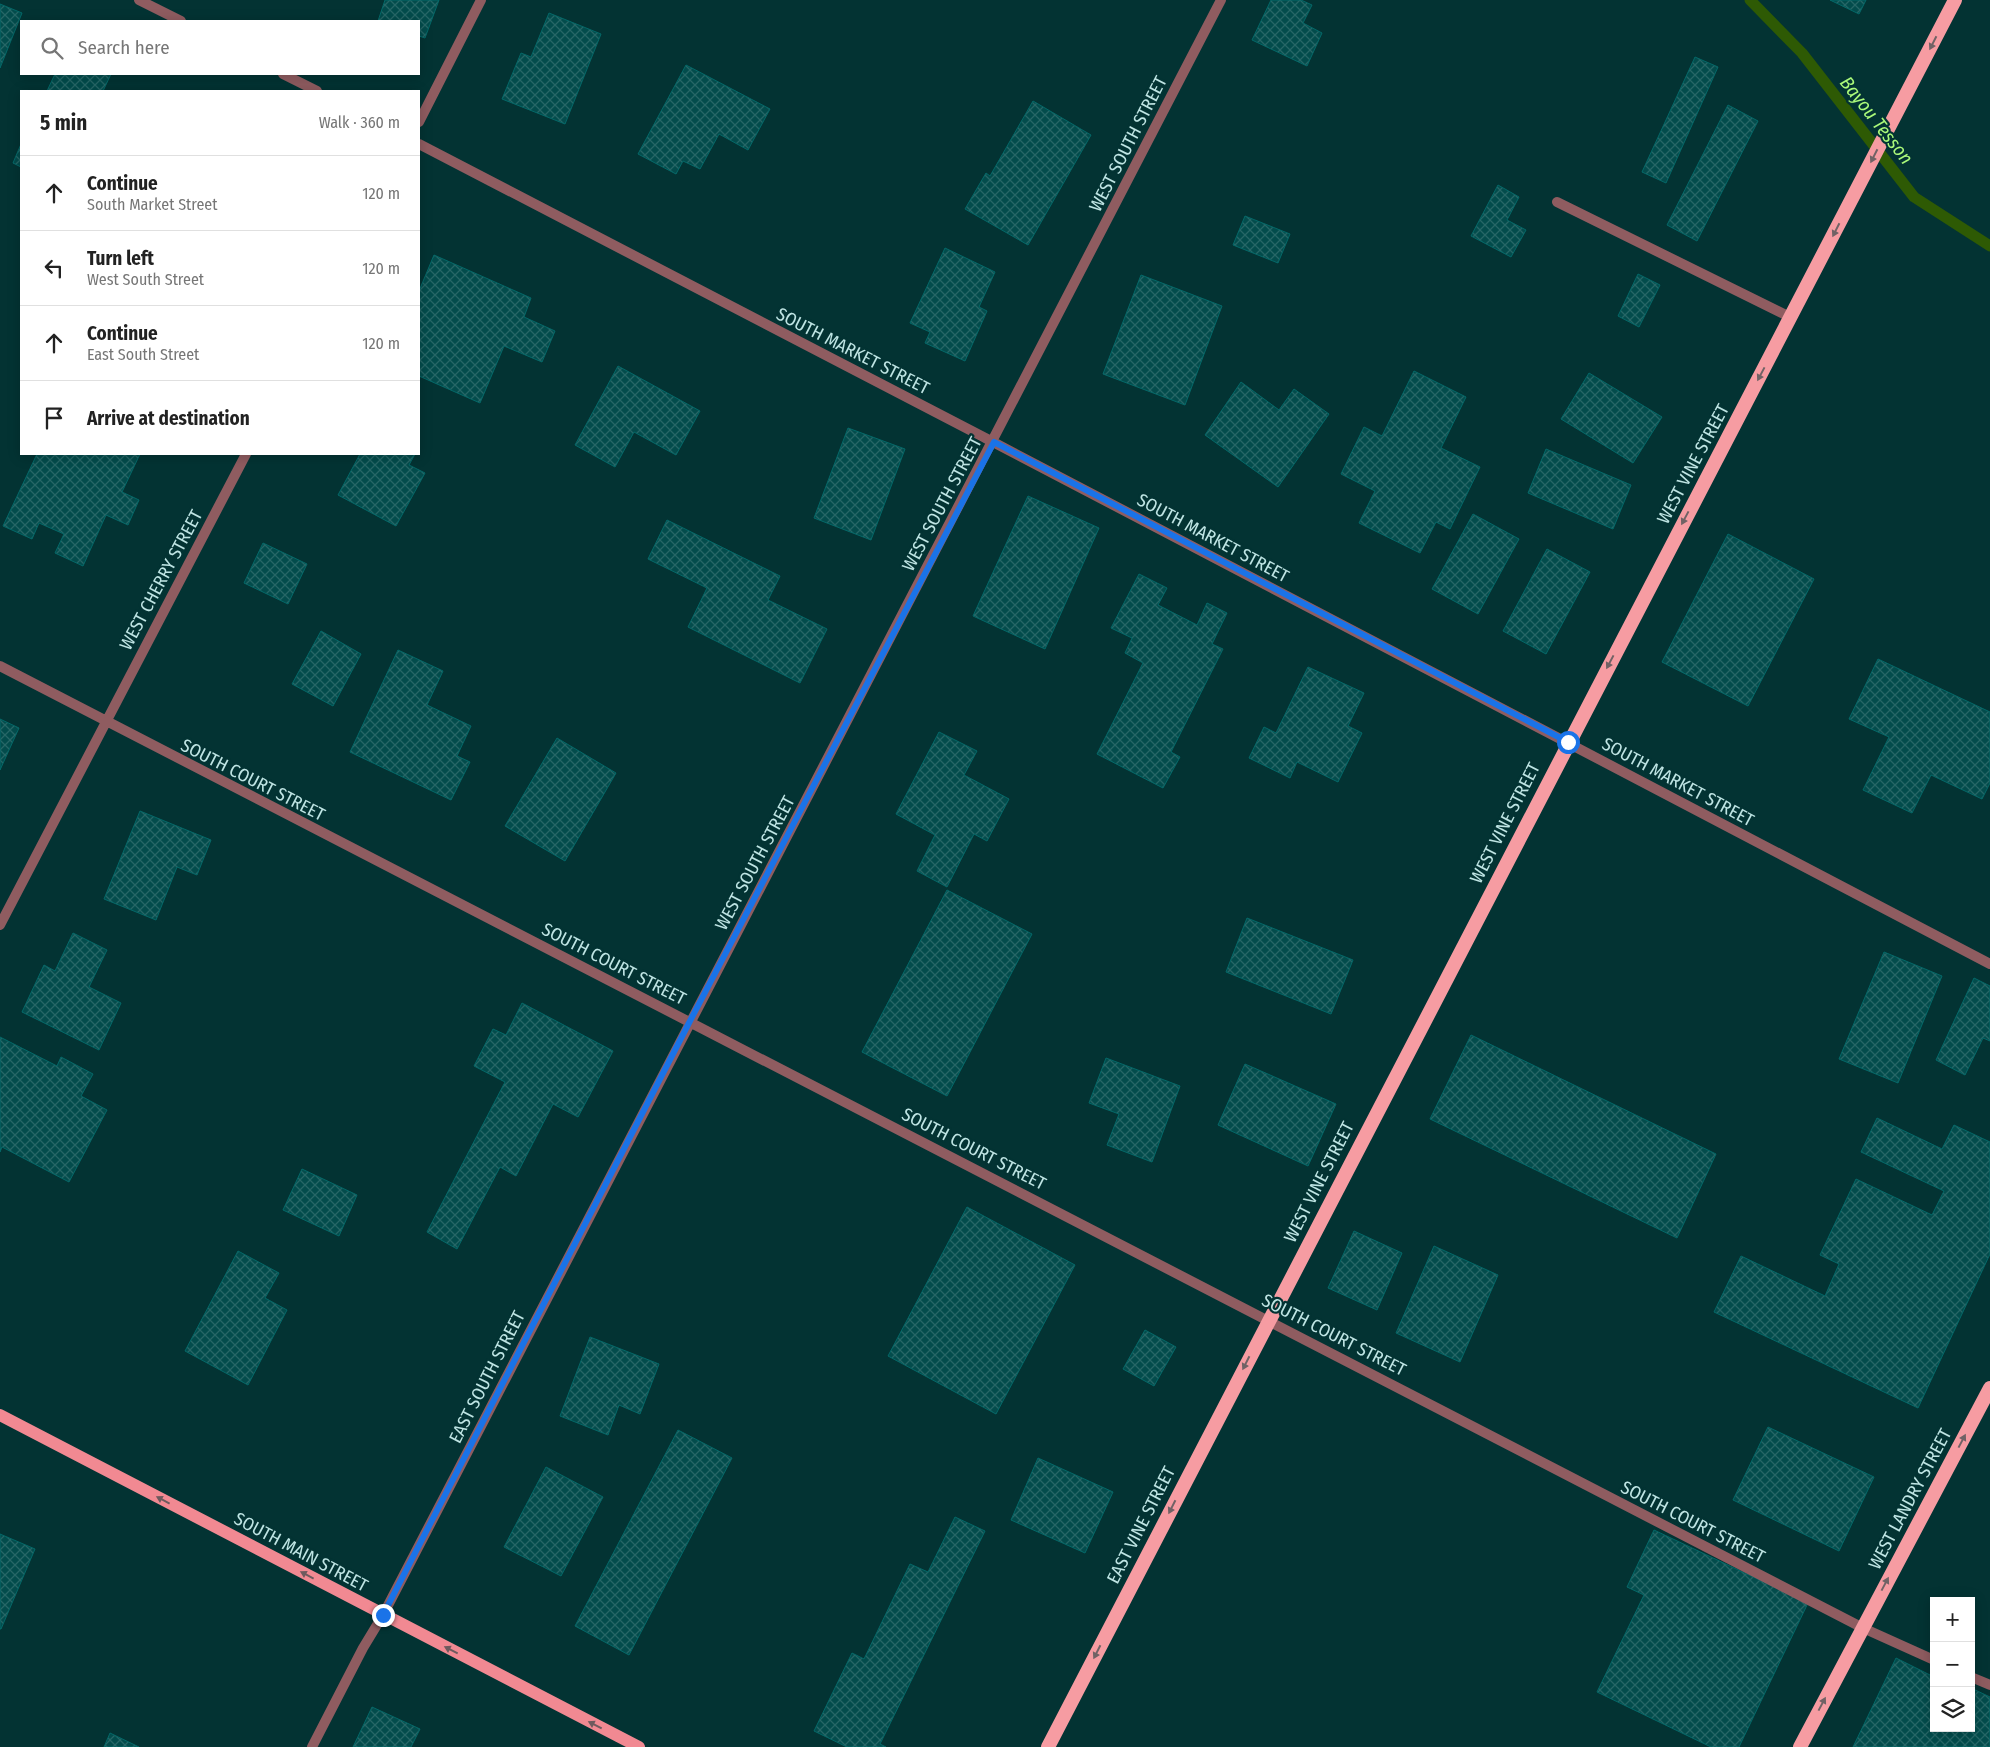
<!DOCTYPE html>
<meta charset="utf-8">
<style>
:root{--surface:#fff;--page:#f6f6f6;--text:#222;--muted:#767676;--line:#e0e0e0}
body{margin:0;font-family:"Fira Sans Condensed",sans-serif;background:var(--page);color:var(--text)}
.controls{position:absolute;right:15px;bottom:15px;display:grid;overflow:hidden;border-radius:0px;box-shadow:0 2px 12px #0003}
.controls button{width:45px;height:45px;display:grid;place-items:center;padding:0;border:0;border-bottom:1px solid var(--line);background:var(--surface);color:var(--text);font:25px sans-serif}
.stop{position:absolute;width:15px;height:15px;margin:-11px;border:4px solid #1a73e8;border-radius:50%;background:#fff}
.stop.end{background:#1a73e8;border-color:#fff;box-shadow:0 1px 5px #0008}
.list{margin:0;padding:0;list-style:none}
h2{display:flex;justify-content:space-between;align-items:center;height:65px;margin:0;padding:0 20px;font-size:21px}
h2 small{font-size:16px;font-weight:400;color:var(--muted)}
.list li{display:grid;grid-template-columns:32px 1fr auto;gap:15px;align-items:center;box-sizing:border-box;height:75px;padding:0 20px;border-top:1px solid var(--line)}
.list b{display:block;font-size:19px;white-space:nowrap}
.list p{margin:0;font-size:16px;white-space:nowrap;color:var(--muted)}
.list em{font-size:16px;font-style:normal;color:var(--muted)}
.icon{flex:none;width:28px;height:28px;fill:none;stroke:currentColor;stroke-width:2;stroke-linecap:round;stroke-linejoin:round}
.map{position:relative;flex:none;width:1990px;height:1747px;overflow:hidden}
.search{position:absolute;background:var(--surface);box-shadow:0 2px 12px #0003;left:20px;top:20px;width:400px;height:55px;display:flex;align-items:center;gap:12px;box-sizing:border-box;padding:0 18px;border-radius:0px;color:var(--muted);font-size:19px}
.panel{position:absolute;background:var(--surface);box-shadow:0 2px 12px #0003;left:20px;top:90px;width:400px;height:365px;border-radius:0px}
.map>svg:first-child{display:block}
</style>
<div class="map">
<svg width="1990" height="1747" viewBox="0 0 1990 1747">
<defs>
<pattern id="building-cross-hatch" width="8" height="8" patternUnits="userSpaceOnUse" patternTransform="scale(1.25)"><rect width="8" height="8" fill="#034c4c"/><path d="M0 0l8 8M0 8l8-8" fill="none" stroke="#266666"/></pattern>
</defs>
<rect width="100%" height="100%" fill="#033333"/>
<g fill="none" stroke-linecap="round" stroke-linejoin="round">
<path stroke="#2e5a04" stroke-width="11" d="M1750,0L1802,53L1914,197L1990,246"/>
</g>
<path fill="url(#building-cross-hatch)" stroke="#046868" d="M385,0H439L425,38L419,36V21H378Z
M1271,0H1301L1312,5L1303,23L1322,33L1307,66L1252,40Z
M1830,0H1866L1859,14Z
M0,4L22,13L0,68Z
M549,13L601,34L565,124L502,99L521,53L531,57Z
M1695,57L1718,67L1666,183L1642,172Z
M686,65L770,109L748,150L719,134L700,169L683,161L676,174L638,154Z
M55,74H111L103,91H47Z
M1033,101L1091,135L1028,245L965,209L986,173L990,176Z
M1728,105L1758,121L1697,241L1667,225Z
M21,144V167L13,163Z
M1498,185L1519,197L1507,220L1526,230L1511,257L1471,236Z
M1245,216L1290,234L1278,263L1233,245Z
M945,248L995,272L979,307L987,311L965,361L925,343L930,332L910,323Z
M434,255L531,298L524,317L555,331L542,362L504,346L480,403L419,376V291Z
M1638,274L1660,285L1639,327L1618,316Z
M1141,275L1222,306L1185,405L1103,374Z
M618,366L700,411L676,455L634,432L615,467L575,445Z
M1414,371L1466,397L1441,448L1480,467L1450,529L1436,522L1420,553L1359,523L1375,491L1341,474L1364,427L1382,436Z
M1589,373L1662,417L1633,463L1561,419Z
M1241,382L1279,410L1294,389L1329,414L1278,487L1205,435Z
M848,428L905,449L871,540L814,518Z
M1546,449L1631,485L1613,529L1528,493Z
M37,454H140L122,492L139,500L128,525L106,515L83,566L55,553L64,534L39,523L32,539L3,526Z
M360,454H415L409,465L425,473L396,526L338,495Z
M1028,496L1099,528L1045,649L973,616Z
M1473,514L1519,539L1478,614L1432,589Z
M667,520L780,576L768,600L827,629L800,683L688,627L707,588L648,559Z
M1728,534L1814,579L1748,706L1662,662Z
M263,543L307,564L288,604L244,583Z
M1547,549L1590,572L1546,654L1503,631Z
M1139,574L1167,588L1158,605L1197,625L1207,603L1227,613L1212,644L1223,649L1171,752L1180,757L1163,788L1097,754L1143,663L1125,653L1132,638L1111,628Z
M321,631L361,654L333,706L292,684Z
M398,650L443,671L427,705L471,726L457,756L470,762L451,800L350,752Z
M1878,659L1990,712V783L1982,799L1931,775L1912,813L1863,790L1889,737L1849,719Z
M1308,667L1364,693L1348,726L1362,733L1338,782L1297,762L1290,778L1249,758L1264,727L1276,733Z
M0,719L19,728L0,770Z
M939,732L977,751L964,775L1009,799L987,841L974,834L947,887L917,871L935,835L896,814Z
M557,738L616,773L565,861L505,826Z
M140,811L211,840L197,875L177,867L156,920L104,899Z
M947,890L1032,934L947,1096L862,1052Z
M1247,918L1353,960L1331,1014L1226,972Z
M73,933L107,950L89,987L121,1003L99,1050L22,1012L44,965L55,971Z
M1884,952L1942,976L1898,1083L1839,1059Z
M1974,978L1990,986V1041L1983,1038L1965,1075L1936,1060Z
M522,1003L613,1051L578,1117L553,1104L516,1176L500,1167L457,1249L427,1232L505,1082L474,1066L493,1029L506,1035Z
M1471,1035L1716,1154L1677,1238L1430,1119Z
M0,1037L57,1066L61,1057L93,1074L81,1096L107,1110L69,1182L2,1147L0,1152Z
M1106,1058L1180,1086L1152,1162L1107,1145L1119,1114L1089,1103Z
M1245,1064L1336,1104L1308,1166L1218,1125Z
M1877,1118L1942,1149L1954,1125L1990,1142V1254L1918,1408L1714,1312L1741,1256L1825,1296L1839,1264L1820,1255L1856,1179L1932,1215L1944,1191L1861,1152Z
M302,1169L357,1195L339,1236L283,1210Z
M967,1207L1075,1265L996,1414L888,1356Z
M1354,1231L1402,1253L1377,1310L1328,1288Z
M1434,1246L1498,1275L1460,1362L1396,1333Z
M238,1251L279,1273L265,1298L287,1310L248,1385L185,1351Z
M1145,1330L1176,1347L1154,1386L1123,1369Z
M590,1337L659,1364L640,1414L619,1405L608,1435L560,1416Z
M1768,1427L1874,1477L1839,1551L1733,1500Z
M678,1430L732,1458L629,1655L575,1626Z
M1038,1458L1113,1492L1085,1553L1011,1520Z
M546,1467L603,1497L561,1576L504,1547Z
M955,1517L985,1531L880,1744L886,1747H847L814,1731L852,1653L864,1659L910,1564L928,1572Z
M1654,1530L1808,1603L1739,1747H1711L1597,1692L1644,1595L1627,1587Z
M0,1534L35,1549L1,1629H0Z
M1896,1658L1934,1677V1728H1971V1688L1990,1697V1747H1853Z
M372,1707L420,1729L411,1747H353Z
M110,1733L139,1747H104Z"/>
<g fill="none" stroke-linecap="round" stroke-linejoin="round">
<path stroke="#8f5c60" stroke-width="10" d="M139,0L181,21
M283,74L317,91
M419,122L481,0
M419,144L993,442L1990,964
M1557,202L1790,317
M0,666L1863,1628L1934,1660
M0,925L246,454
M1971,1677L1990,1685
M312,1747L363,1648L383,1615L1221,0"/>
<path stroke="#f18992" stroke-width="12" d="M0,1415L639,1747"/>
<path stroke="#f69ca2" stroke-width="14" d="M1048,1747L1955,0
M1800,1747L1990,1388"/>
</g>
<defs><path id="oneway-solid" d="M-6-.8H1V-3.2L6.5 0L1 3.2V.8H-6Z" transform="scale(1.25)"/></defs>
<g fill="#706265">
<use href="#oneway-solid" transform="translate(1933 43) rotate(117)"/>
<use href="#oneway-solid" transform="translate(1874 156) rotate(117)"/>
<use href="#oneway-solid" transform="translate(1836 230) rotate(117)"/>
<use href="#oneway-solid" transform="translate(1761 374) rotate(118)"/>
<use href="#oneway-solid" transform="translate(1685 518) rotate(118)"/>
<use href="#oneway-solid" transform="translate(1610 662) rotate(118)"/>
<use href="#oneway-solid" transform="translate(1246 1363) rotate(117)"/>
<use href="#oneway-solid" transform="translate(1962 1441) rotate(-62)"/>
<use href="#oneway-solid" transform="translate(1172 1507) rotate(117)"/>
<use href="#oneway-solid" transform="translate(1885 1584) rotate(-62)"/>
<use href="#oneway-solid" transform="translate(1097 1652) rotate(117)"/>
<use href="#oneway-solid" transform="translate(1822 1704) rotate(-62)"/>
</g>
<g fill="#6e5a5e">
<use href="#oneway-solid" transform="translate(163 1500) rotate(-152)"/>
<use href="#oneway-solid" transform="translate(307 1575) rotate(-152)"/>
<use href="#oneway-solid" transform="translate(451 1650) rotate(-153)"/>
<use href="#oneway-solid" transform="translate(595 1725) rotate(-153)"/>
</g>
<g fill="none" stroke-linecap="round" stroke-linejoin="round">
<path stroke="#1a73e8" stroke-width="6" d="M383,1615L690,1021L994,442L1568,742"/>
</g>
<g text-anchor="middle" stroke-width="4.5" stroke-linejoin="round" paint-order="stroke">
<g font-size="18" fill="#bfe5e4" stroke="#033333">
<text transform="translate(1128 144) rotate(-63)" y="6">WEST SOUTH STREET</text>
<text transform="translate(853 351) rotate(27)" y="6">SOUTH MARKET STREET</text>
<text transform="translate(1693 464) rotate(-62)" y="6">WEST VINE STREET</text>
<text transform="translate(942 504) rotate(-62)" y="6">WEST SOUTH STREET</text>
<text transform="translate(1213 538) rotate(28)" y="6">SOUTH MARKET STREET</text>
<text transform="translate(161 580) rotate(-62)" y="6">WEST CHERRY STREET</text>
<text transform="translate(253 780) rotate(27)" y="6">SOUTH COURT STREET</text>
<text transform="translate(1678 782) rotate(28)" y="6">SOUTH MARKET STREET</text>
<text transform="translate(1505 823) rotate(-63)" y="6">WEST VINE STREET</text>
<text transform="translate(755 863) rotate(-62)" y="6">WEST SOUTH STREET</text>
<text transform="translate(614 964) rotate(27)" y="6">SOUTH COURT STREET</text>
<text transform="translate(974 1149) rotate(27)" y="6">SOUTH COURT STREET</text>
<text transform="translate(1319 1182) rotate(-63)" y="6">WEST VINE STREET</text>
<text transform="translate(1334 1335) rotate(27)" y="6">SOUTH COURT STREET</text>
<text transform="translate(487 1377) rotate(-63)" y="6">EAST SOUTH STREET</text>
<text transform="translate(1910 1499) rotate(-62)" y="6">WEST LANDRY STREET</text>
<text transform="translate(1693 1522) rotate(27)" y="6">SOUTH COURT STREET</text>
<text transform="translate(1141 1525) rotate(-63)" y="6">EAST VINE STREET</text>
<text transform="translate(301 1552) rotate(28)" y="6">SOUTH MAIN STREET</text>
</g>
<g font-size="19" font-style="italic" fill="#abfa7a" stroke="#033333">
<text transform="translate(1877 120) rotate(52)" y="7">Bayou Tesson</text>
</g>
</g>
</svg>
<div class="controls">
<button>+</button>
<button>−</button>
<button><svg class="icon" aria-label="layers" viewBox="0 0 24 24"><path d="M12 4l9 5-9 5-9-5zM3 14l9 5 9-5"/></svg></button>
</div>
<div class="stop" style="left:1568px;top:742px"></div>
<div class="stop end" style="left:383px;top:1615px"></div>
<div class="search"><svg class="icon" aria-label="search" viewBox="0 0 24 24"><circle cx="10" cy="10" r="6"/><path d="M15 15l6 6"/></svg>Search here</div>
<section class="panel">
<h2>5 min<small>Walk · 360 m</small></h2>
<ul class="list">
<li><svg class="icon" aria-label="ahead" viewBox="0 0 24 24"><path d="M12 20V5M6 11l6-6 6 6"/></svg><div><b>Continue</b><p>South Market Street</p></div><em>120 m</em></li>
<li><svg class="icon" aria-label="left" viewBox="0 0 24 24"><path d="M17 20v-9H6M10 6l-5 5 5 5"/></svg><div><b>Turn left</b><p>West South Street</p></div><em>120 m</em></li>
<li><svg class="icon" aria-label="ahead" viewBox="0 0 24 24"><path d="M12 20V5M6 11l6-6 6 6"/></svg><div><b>Continue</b><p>East South Street</p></div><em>120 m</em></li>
<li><svg class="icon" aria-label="arrive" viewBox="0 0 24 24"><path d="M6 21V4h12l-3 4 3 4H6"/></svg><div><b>Arrive at destination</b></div></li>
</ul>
</section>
</div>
